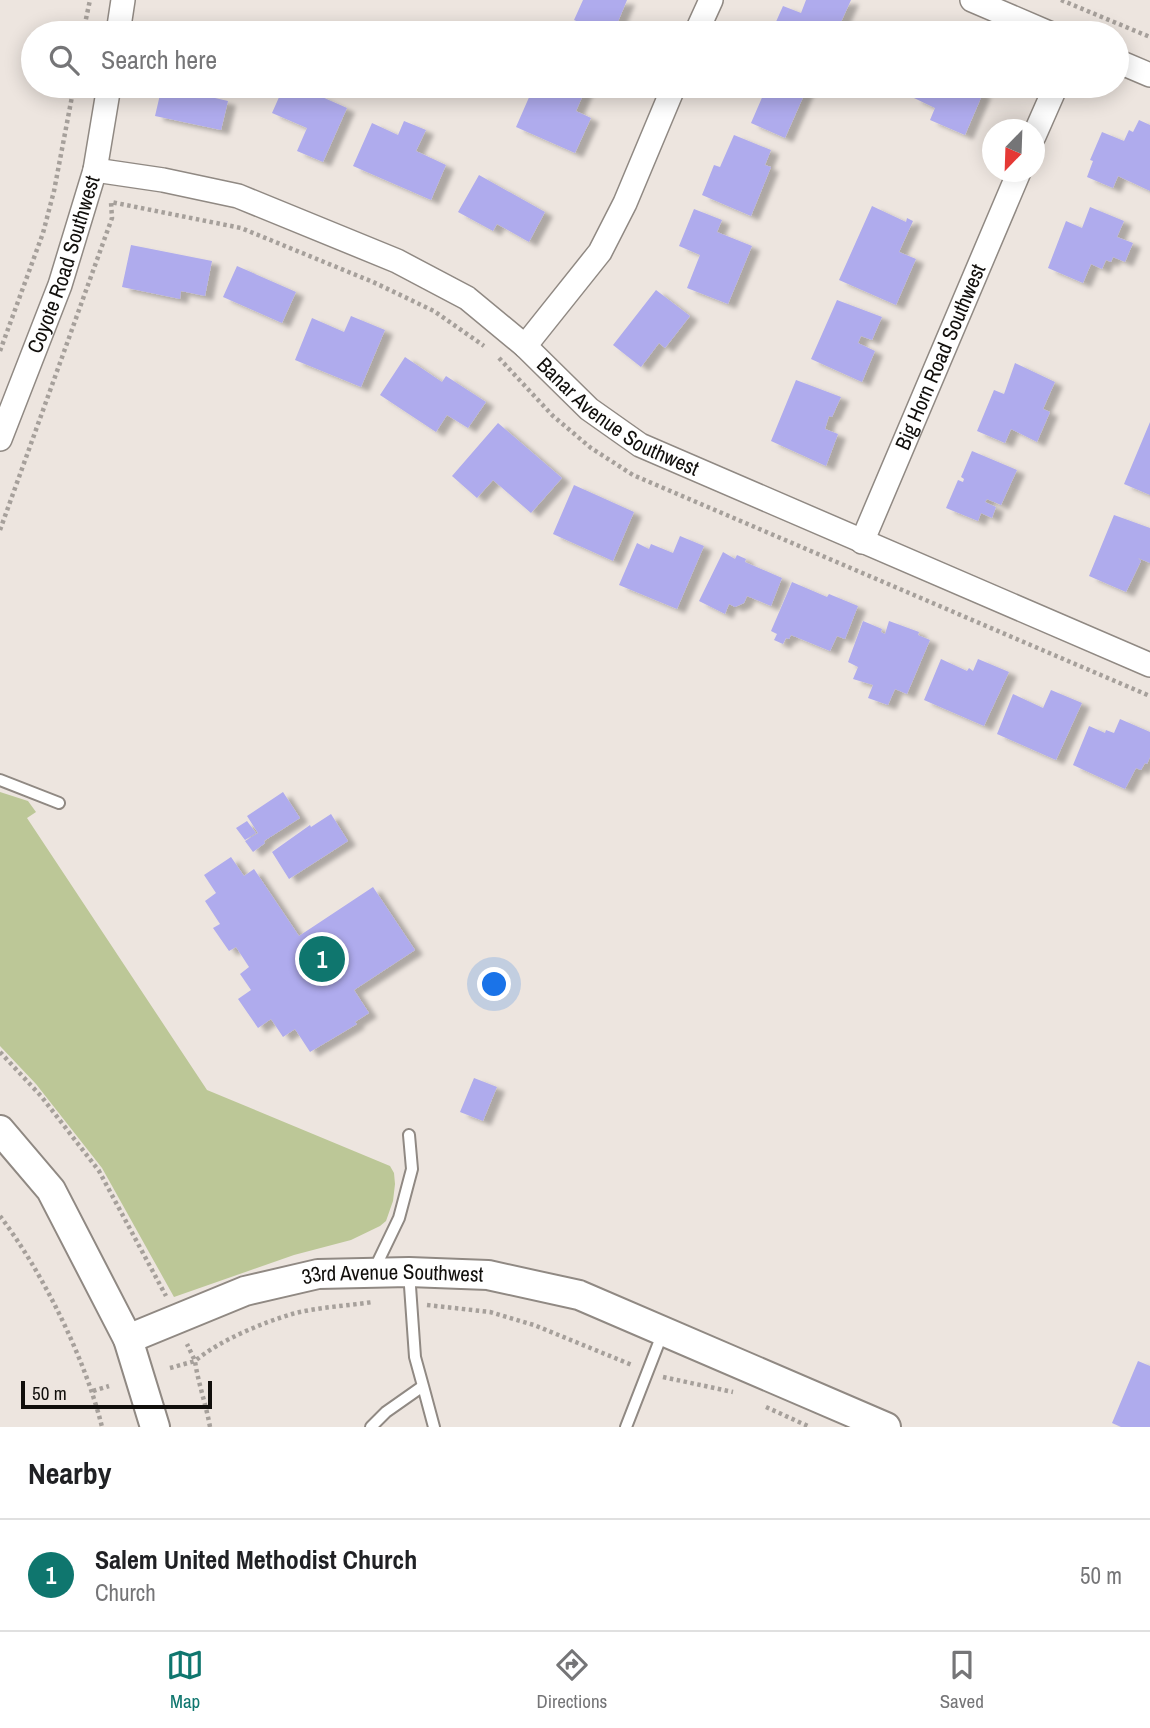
<!DOCTYPE html>
<style>
:root{--surface:#fff;--page:#f2f2f2;--text:#202124;--muted:#757577;--line:#e0e0e0;--accent:#0f766e}
body{margin:0;font-family:"Archivo Narrow",sans-serif;background:var(--page);color:var(--text)}
.compass{position:absolute;left:982px;top:119px;width:63px;height:63px;border-radius:50%;background:var(--surface);box-shadow:0 4px 18px #0003;rotate:203deg}
.scale{position:absolute;left:21px;bottom:18px;width:191px;box-sizing:border-box;padding-left:7px;border:4px solid #110f0c;border-top:0;font-size:19px;line-height:24px;white-space:nowrap;color:#110f0c;-webkit-text-stroke:5px #ede5df;paint-order:stroke}
.you{position:absolute;left:495px;top:985px;width:24px;height:24px;margin:-18px;border:5px solid #fff;border-radius:50%;background:#1a73e8;box-shadow:0 0 0 10px #1a73e833}
.badge{display:grid;place-items:center;width:46px;height:46px;border-radius:50%;background:var(--accent);color:#fff;font-size:23px;font-weight:700}
.pin{position:absolute;translate:-50% -50%;border:4px solid #fff;box-shadow:0 2px 7px #0006}
.list{margin:0;padding:0;list-style:none}
h2{display:flex;justify-content:space-between;align-items:center;height:91px;margin:0;padding:0 28px;font-size:30px}
h2 small{font-size:23px;font-weight:400;color:var(--muted)}
.list li{display:grid;grid-template-columns:46px 1fr auto;gap:21px;align-items:center;box-sizing:border-box;height:112px;padding:0 28px;border-top:2px solid var(--line)}
.list b{display:block;font-size:26px;white-space:nowrap}
.list p{margin:0;font-size:23px;white-space:nowrap;color:var(--muted)}
.list em{font-size:23px;font-style:normal;color:var(--muted)}
.icon{flex:none;width:38px;height:38px;fill:none;stroke:currentColor;stroke-width:2;stroke-linecap:round;stroke-linejoin:round}
.map{position:relative;flex:none;width:1150px;height:1427px;overflow:hidden}
.search{position:absolute;background:var(--surface);box-shadow:0 4px 18px #0003;left:21px;right:21px;top:21px;height:77px;display:flex;align-items:center;gap:18px;box-sizing:border-box;padding:0 24px;border-radius:38px;color:var(--muted);font-size:26px}
.sheet{height:203px;background:var(--surface)}
nav{display:flex;justify-content:space-around;align-items:center;box-sizing:border-box;height:98px;border-top:2px solid var(--line);background:var(--surface);font-size:19px;color:var(--muted)}
nav a{display:grid;justify-items:center;gap:4px}
nav .on{color:var(--accent)}
.map>svg:first-child{display:block}
</style>
<div class="map">
<svg width="1150" height="1427" viewBox="0 0 1150 1427">
<defs>
<filter id="shadow"><feDropShadow dx="8" dy="4.5" stdDeviation="2" flood-color="#0004"/></filter>
</defs>
<rect width="100%" height="100%" fill="#ede5df"/>
<path fill="#bcc797" d="M0,792L28,801L36,812L27,818L207,1090L390,1166L394,1173L395,1184L393,1201L386,1221L380,1226L351,1240L294,1255L174,1297L102,1168L36,1084L0,1046Z"/>
<path fill="#afabed" filter="url(#shadow)" d="M583,0H627L617,24L629,29L627,33H592L594,29L574,20Z
M806,0H851L836,33H771L783,6L801,13Z
M162,86H204L202,95L228,101L221,130L155,116Z
M284,86H297L347,108L323,162L297,151L307,128L272,113Z
M534,86H587L576,111L591,118L575,153L516,127Z
M767,86H808L785,138L751,123Z
M919,86H968L983,93L965,135L930,120L935,108L914,98Z
M1139,120L1150,125V191L1118,176L1113,188L1087,177L1093,161L1090,160L1102,132L1124,141L1129,130L1133,132Z
M404,121L426,130L416,151L446,165L431,200L353,166L372,123L398,135Z
M734,135L771,150L765,165L771,167L751,216L702,195L714,165L720,167Z
M479,175L545,212L529,242L497,224L493,231L458,212Z
M872,206L906,222L907,218L913,221L899,252L916,259L896,305L839,280Z
M1090,207L1124,221L1117,237L1133,243L1125,262L1113,257L1111,262L1106,260L1102,269L1091,264L1083,283L1048,268L1066,221L1082,228Z
M694,209L722,220L717,232L752,246L728,304L687,288L700,255L679,246Z
M131,245L212,261L205,296L181,291L180,299L122,287Z
M237,266L296,292L282,323L223,297Z
M656,290L690,316L665,348L659,343L641,367L613,345Z
M837,300L882,317L872,340L861,336L858,343L875,351L862,382L811,359Z
M351,316L385,330L361,387L295,360L312,318L344,332Z
M405,357L442,382L446,376L486,402L468,428L447,415L436,432L380,395Z
M1015,363L1055,382L1043,409L1050,412L1037,442L1011,429L1005,443L977,431L994,390L1004,394Z
M796,380L841,397L832,417L829,416L825,429L838,434L826,466L771,441Z
M1150,422V495L1124,484Z
M498,423L562,478L531,513L493,480L477,498L452,476Z
M972,451L1017,470L1001,505L987,499L985,502L996,507L992,518L981,513L978,521L946,508L958,480L963,482L964,479L961,477Z
M574,485L634,512L613,561L553,534Z
M1114,515L1150,528V563L1138,558L1141,561L1126,592L1089,576Z
M680,536L704,546L677,609L619,585L637,543L649,549L651,544L673,553Z
M723,552L735,559L737,555L746,559L745,562L782,578L771,606L747,596L744,603L735,607L729,604L725,614L699,601Z
M792,582L827,597L829,594L858,606L845,639L837,636L830,651L791,635L789,639L786,638L783,644L774,640L777,634L771,631Z
M863,621L882,629L881,632L885,634L889,621L919,632L918,635L930,640L907,694L895,689L888,705L868,698L873,685L853,679L858,667L848,662Z
M941,659L967,671L969,668L973,671L978,659L1009,672L984,726L924,700Z
M1051,690L1082,703L1056,760L997,734L1013,694L1043,708Z
M1120,719L1150,732V757L1147,764L1145,763L1141,770L1136,768L1125,789L1073,765L1089,726L1105,733L1106,730L1114,733Z
M283,792L300,818L264,841L265,843L253,852L245,841L258,833L247,816Z
M331,814L348,841L289,879L272,852L310,825L311,827Z
M247,821L256,833L245,840L236,828Z
M231,857L244,876L254,869L299,936L373,887L415,950L354,990L369,1013L355,1022L357,1024L310,1052L295,1029L283,1037L271,1019L258,1028L238,999L251,990L240,974L249,967L236,947L229,951L213,928L220,924L205,901L216,893L204,875Z
M474,1078L497,1087L483,1121L460,1112Z
M1138,1361L1150,1366V1427H1121L1112,1423Z"/>
<g fill="none" stroke-linecap="round" stroke-linejoin="round">
<g stroke="#908983" stroke-width="14">
<path id="service" d="M0,780L59,803
M374,1270L399,1218L412,1169L409,1135
M423,1386L434,1427
M371,1427L386,1412L423,1386L415,1357L409,1272
M626,1427L663,1332"/>
</g>
<g stroke="#908983" stroke-width="26">
<g id="minor">
<path d="M972,0L1049,33"/>
<path d="M118,33L123,0"/>
<path d="M696,33L711,0"/>
<path d="M1117,61L1150,75"/>
<path d="M1034,136L1056,86"/>
<path id="s1" d="M95,170L163,180L238,196L397,261L467,298L525,346L589,409L640,445L1150,665"/>
<path d="M525,346L600,252L625,203L674,86"/>
<path id="s2" d="M0,439L60,285L95,170L109,86"/>
<path id="s3" d="M862,542L1019,172"/>
</g>
</g>
<g stroke="#908983" stroke-width="32">
<g id="tertiary">
<path d="M0,1130L51,1190L128,1339L155,1427"/>
<path id="s4" d="M128,1339L245,1291L318,1274L409,1272L488,1275L579,1295L886,1427"/>
</g>
</g>
<path stroke="#a6a09b" stroke-width="4.5" stroke-dasharray="3.5 3.5" stroke-linecap="butt" d="M1061,0L1150,37
M83,33L90,0
M0,351L43,233L54,191L74,86
M499,358L553,416L591,448L633,475L1150,696
M0,530L112,218L111,202L241,228L373,282L434,311L484,346
M0,1052L41,1096L99,1171L166,1296
M0,1216C43,1273 85,1358 102,1427
M427,1305L490,1312L534,1325L632,1365
M170,1368L195,1361L187,1344
M663,1377L733,1392
M93,1391L109,1386
M766,1407L810,1427
M210,1427C206,1404 198,1383 195,1361C220,1340 262,1323 292,1314C318,1307 346,1306 373,1302"/>
<use href="#service" stroke="#fff" stroke-width="10"/>
<use href="#minor" stroke="#fff" stroke-width="23"/>
<use href="#tertiary" stroke="#fff" stroke-width="28"/>
</g>
<g text-anchor="middle" stroke-width="6" stroke-linejoin="round" paint-order="stroke">
<g font-size="21" fill="#110f0c" stroke="#ede5df">
<text dy="7" stroke="none"><textPath href="#s2" startOffset="186">Coyote Road Southwest</textPath></text>
<text dy="7" stroke="none"><textPath href="#s3" startOffset="201">Big Horn Road Southwest</textPath></text>
<text dy="7" stroke="none"><textPath href="#s1" startOffset="590">Banar Avenue Southwest</textPath></text>
<text dy="7" stroke="none"><textPath href="#s4" startOffset="276">33rd Avenue Southwest</textPath></text>
</g>
</g>
</svg>
<svg class="compass" viewBox="-18 -18 36 36"><path d="M0-13l5 13h-10z" fill="#e53935"/><path d="M0 13l5-13h-10z" fill="#757577"/></svg>
<div class="scale">50 m</div>
<div class="you"></div>
<div class="pin badge" style="left:322px;top:959px">1</div>
<div class="search"><svg class="icon" aria-label="search" viewBox="0 0 24 24"><circle cx="10" cy="10" r="6"/><path d="M15 15l6 6"/></svg>Search here</div>
</div>
<section class="sheet">
<h2>Nearby<small></small></h2>
<ul class="list">
<li><span class="badge">1</span><div><b>Salem United Methodist Church</b><p>Church</p></div><em>50 m</em></li>
</ul>
</section>
<nav>
<a class="on"><svg class="icon" aria-label="map" viewBox="0 0 24 24"><path d="M3 6l6-2 6 2 6-2v14l-6 2-6-2-6 2zM9 4v14M15 6v14"/></svg>Map</a>
<a><svg class="icon" aria-label="directions" viewBox="0 0 24 24"><path d="M12 3l9 9-9 9-9-9zM9 14v-3h6M13 9l2 2-2 2"/></svg>Directions</a>
<a><svg class="icon" aria-label="saved" viewBox="0 0 24 24"><path d="M7 4h10v16l-5-4-5 4z"/></svg>Saved</a>
</nav>
